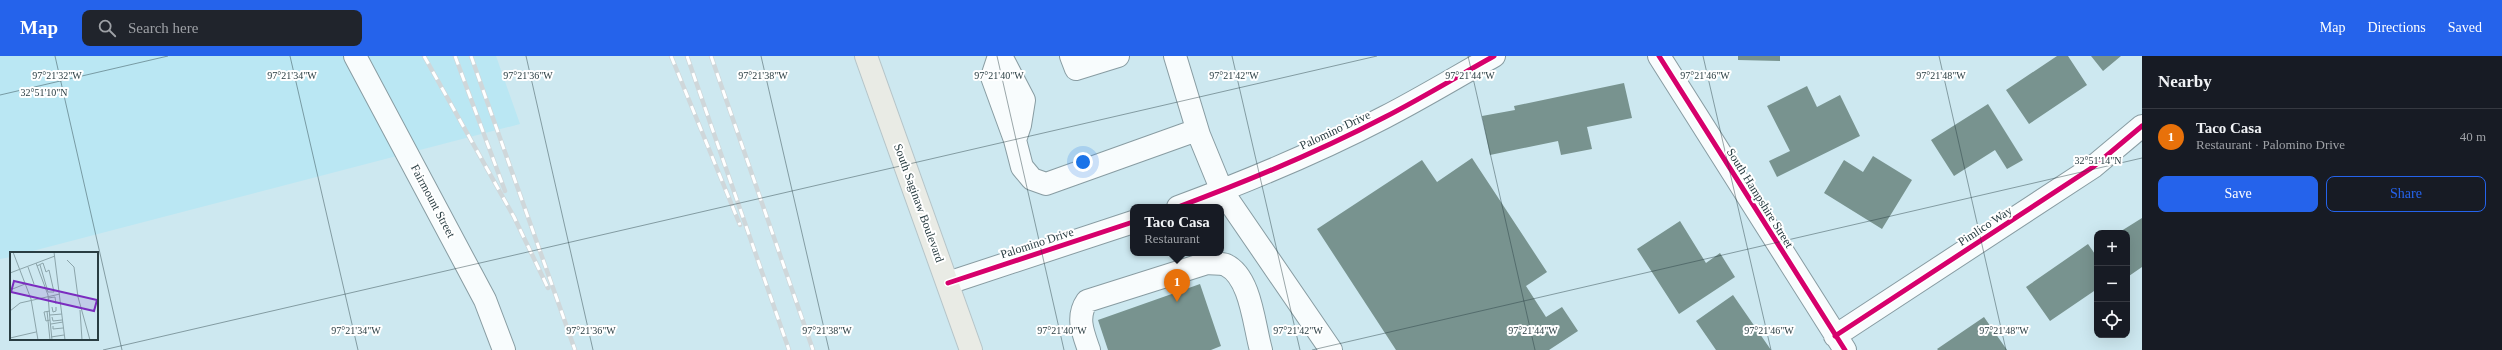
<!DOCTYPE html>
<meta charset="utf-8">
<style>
:root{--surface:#171b24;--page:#20242c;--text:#f1f3f6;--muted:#9ea1a6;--line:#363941;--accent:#2563eb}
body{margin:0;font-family:Georgia,serif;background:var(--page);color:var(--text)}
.controls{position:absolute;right:12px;bottom:12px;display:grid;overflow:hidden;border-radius:8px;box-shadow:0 4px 16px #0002}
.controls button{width:36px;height:36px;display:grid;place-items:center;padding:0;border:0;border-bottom:1px solid var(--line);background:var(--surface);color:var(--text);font:20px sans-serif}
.you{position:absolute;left:1083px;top:106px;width:14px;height:14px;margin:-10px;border:3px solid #fff;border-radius:50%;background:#1a73e8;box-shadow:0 0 0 6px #1a73e833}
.badge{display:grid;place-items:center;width:26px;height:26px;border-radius:50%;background:var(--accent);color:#fff;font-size:13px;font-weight:700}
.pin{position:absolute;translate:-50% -33px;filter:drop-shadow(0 1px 2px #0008)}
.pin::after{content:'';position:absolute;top:21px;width:14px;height:12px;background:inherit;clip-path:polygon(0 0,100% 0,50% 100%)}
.popup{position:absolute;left:1130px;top:148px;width:94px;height:52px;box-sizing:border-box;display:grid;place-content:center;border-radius:8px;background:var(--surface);filter:drop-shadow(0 1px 3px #0005);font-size:13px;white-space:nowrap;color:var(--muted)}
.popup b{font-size:15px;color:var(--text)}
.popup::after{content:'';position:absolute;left:50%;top:100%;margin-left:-8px;border:8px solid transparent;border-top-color:var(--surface)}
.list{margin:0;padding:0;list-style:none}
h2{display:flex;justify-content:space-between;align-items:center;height:52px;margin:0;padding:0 16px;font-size:17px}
h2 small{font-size:13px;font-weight:400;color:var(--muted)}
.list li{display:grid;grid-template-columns:26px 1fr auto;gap:12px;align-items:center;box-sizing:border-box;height:56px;padding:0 16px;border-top:1px solid var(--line)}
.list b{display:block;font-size:15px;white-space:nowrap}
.list p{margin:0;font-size:13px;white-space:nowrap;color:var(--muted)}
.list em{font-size:13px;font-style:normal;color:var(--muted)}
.actions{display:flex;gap:8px;padding:12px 16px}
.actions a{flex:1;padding:9px 0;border:1px solid var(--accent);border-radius:8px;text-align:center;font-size:14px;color:var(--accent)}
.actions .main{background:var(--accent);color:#fff}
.icon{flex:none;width:22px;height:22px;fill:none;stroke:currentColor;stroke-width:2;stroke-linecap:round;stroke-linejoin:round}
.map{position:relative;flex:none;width:2142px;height:294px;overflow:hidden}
header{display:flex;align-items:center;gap:24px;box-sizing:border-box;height:56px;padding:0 20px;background:var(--accent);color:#fff}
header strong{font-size:19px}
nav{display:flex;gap:22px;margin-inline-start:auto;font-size:14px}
.search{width:280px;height:36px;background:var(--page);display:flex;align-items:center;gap:10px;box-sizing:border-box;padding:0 14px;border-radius:8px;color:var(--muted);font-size:15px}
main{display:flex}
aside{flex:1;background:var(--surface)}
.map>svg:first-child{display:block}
</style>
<header>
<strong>Map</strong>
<div class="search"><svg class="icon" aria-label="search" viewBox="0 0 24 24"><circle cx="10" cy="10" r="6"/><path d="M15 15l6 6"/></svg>Search here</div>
<nav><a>Map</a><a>Directions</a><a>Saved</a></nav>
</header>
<main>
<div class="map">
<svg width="2142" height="294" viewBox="0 0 2142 294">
<rect width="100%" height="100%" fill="#cde8f0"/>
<path fill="#bae7f3" d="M0,0H496L520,68L25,197H11V201L0,203Z"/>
<path fill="#78938f" d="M1738,0H1780V5L1738,4Z
M2057,0H2068L2087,29L2029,68L2006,34Z
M2091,0H2121L2103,15Z
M1624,27L1632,62L1587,71L1592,93L1561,99L1558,85L1490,99L1482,60L1515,54L1514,50Z
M1807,30L1817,51L1840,39L1860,80L1777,121L1769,105L1790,95L1767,50Z
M1988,48L2023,104L2007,113L1995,94L1954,120L1931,84Z
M1873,100L1912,124L1882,173L1824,137L1844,104L1863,116Z
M1472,102L1547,216L1526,230L1546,261L1562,251L1578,275L1549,294H1396L1317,173L1422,104L1437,126Z
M2142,162V211L2129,220L2127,177H2118Z
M1680,165L1706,207L1720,197L1735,221L1679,258L1637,193Z
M2088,188L2097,201V233L2050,265L2026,231Z
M1200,228L1221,290L1211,294H1108L1098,264Z
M1733,239L1771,294H1716L1696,265Z
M1984,261L2007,294H1938L1937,293Z"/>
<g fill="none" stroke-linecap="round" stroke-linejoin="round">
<g stroke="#889ca2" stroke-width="24">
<path id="minor" d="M355,0L485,244L504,294
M999,0L992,21L1015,84
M1001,0L1024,44L1020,69L1015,84L1022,111L1032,123L1046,128L1197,74
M1071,0L1076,13L1118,0
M1175,0L1199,79L1222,135L1331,294
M1659,0L1845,294
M1178,151C1248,125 1318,96 1385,61C1422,42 1458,20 1494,0
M948,227L1133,166
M1835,280L2093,111L2142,70
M1089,294C1083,277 1076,261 1087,245L1207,207C1213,208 1221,207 1226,209C1251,221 1254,270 1261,294"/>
</g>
<g stroke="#b6c5c9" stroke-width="24">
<path id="major" d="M866,0L971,294"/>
</g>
<use href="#minor" stroke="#f8fcfd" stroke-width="22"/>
<use href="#major" stroke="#e9ebe5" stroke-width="22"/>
<g stroke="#cfd7da" stroke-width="4.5">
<path id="rail" d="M424,0L514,161L548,232
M455,0L505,135
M471,0L575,294
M671,0L740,169
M687,0L789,294
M711,0L813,294"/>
</g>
<use href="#rail" stroke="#fff" stroke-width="3" stroke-dasharray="9" stroke-linecap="butt"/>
<g stroke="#fff" stroke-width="8">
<path id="cycleway" d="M1659,0L1845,294
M1178,151C1248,125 1318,96 1385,61C1422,42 1458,20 1494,0
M948,227L1133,166
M1835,280L2093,111L2142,70"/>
</g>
<use href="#cycleway" stroke="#d6006c" stroke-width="5"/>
</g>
<path fill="none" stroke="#293d42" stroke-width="1" stroke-opacity="0.45" d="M55,0L122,294M290,0L358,294M526,0L593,294M761,0L829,294M997,0L1064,294M1232,0L1300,294M1468,0L1535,294M1703,0L1771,294M1939,0L2006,294M0,39L168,0M103,294L1377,0M1312,294L2142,102"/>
<g text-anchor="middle" stroke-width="4" stroke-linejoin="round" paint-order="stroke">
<g font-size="12" fill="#293d42" stroke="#fff">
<text transform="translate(1335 74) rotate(-25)" y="4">Palomino Drive</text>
<text transform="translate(1760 142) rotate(58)" y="4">South Hampshire Street</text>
<text transform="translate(433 145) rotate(62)" y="4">Fairmount Street</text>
<text transform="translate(919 147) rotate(70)" y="4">South Saginaw Boulevard</text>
<text transform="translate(1985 170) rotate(-33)" y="4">Pimlico Way</text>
<text transform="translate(1037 187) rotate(-18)" y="4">Palomino Drive</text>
</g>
</g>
<g transform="translate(10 196)">
<rect width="88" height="88" fill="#cde8f0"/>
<path fill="none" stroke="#8ba4aa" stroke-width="1" d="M3,0L21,47L28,88M44,0L55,88M57,8L64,15L68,45L80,88M26,11L38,43L39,56L40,68L36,69L34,60L40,59M27,14L33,11L36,20L39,18L44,40H38L30,13M18,15L24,32M0,21L45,4M0,38L15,32M38,46L45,45L46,52M42,55L43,60L46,59V55M70,58L72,88M0,59L10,51L50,42M37,59L40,88M40,63L52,62M42,65L43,69L52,68M40,68L42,88M41,72L53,70M43,74V77L53,76M41,85L54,83M0,86L26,80"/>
<path fill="#7b2cbf" fill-opacity="0.15" stroke="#7b2cbf" stroke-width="2" d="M4,29L87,48L84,59L1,40Z"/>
<rect width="88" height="88" fill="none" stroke="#293d42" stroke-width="2"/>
</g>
<g font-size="10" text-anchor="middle" fill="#293d42" stroke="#fff" stroke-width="4" stroke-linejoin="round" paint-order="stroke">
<text x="57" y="23">97°21'32"W</text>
<text x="292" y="23">97°21'34"W</text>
<text x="528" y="23">97°21'36"W</text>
<text x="763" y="23">97°21'38"W</text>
<text x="999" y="23">97°21'40"W</text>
<text x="1234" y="23">97°21'42"W</text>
<text x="1470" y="23">97°21'44"W</text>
<text x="1705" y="23">97°21'46"W</text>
<text x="1941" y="23">97°21'48"W</text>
<text x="44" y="40">32°51'10"N</text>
<text x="2098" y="108">32°51'14"N</text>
<text x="356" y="278">97°21'34"W</text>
<text x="591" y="278">97°21'36"W</text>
<text x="827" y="278">97°21'38"W</text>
<text x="1062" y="278">97°21'40"W</text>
<text x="1298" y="278">97°21'42"W</text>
<text x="1533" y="278">97°21'44"W</text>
<text x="1769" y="278">97°21'46"W</text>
<text x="2004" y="278">97°21'48"W</text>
</g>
</svg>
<div class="controls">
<button>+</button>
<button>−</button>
<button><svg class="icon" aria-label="locate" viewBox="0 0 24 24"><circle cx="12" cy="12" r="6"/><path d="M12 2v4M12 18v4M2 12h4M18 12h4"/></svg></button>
</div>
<div class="you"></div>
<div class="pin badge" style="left:1177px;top:246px;background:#e8710a">1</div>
<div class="popup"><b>Taco Casa</b>Restaurant</div>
</div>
<aside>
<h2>Nearby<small></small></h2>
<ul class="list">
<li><span class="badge" style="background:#e8710a">1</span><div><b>Taco Casa</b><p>Restaurant · Palomino Drive</p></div><em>40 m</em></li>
</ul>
<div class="actions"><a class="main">Save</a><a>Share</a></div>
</aside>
</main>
